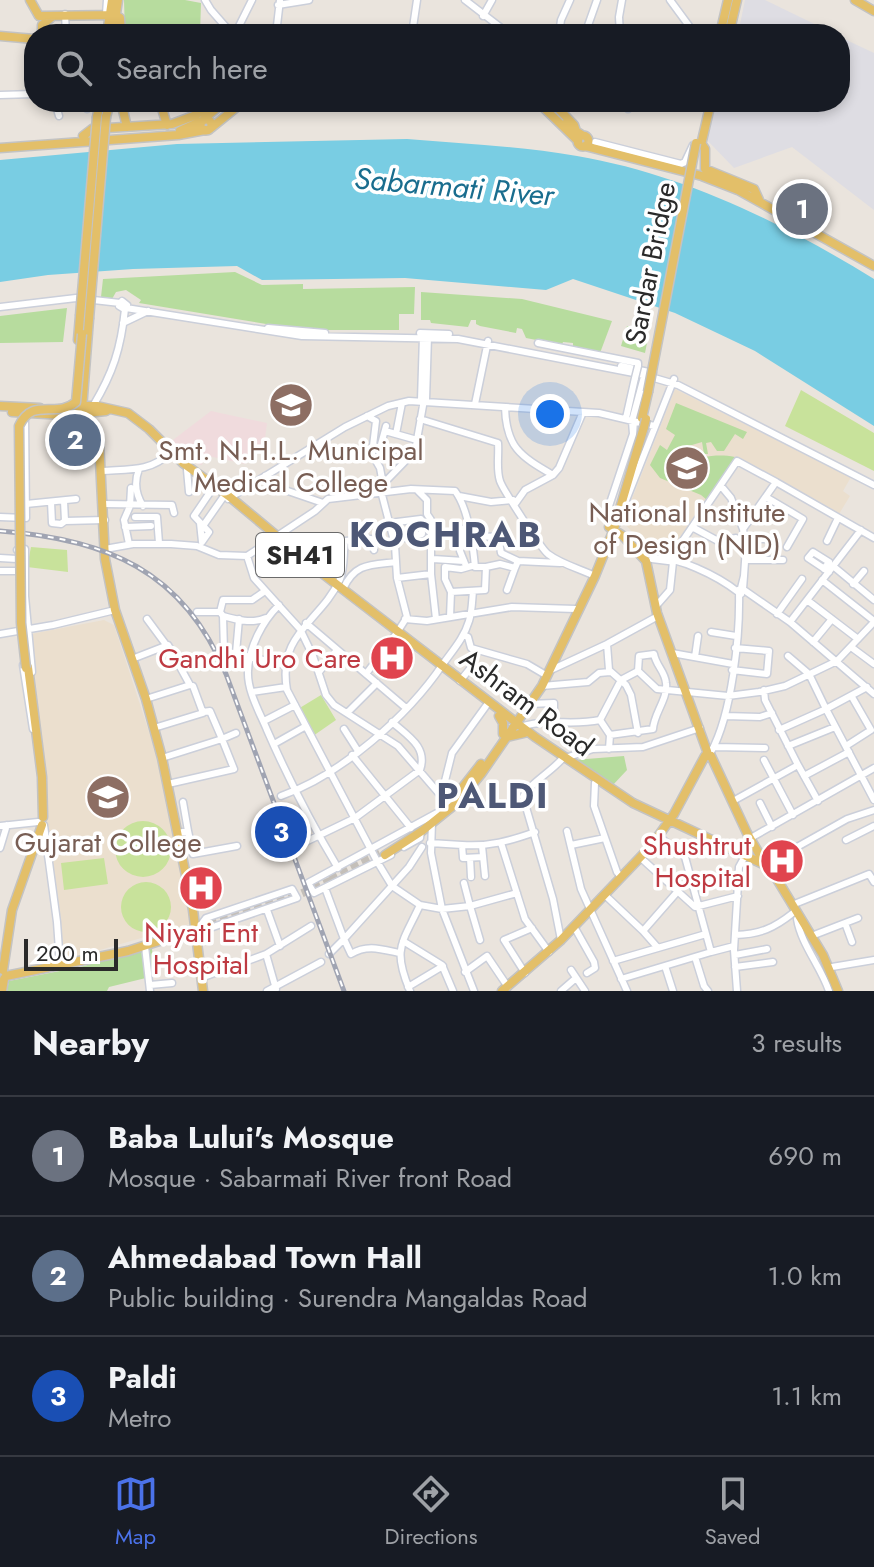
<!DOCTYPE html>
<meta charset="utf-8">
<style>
:root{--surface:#171b24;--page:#242831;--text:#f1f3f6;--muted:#9ea1a6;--line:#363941;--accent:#4b72e9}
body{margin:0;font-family:Jost,sans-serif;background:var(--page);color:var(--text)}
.scale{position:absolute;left:24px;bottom:20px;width:94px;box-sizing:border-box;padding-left:8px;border:4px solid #2a2a2a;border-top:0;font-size:22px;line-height:28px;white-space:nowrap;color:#2a2a2a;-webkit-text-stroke:6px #fff;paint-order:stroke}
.you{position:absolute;left:550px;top:414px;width:28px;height:28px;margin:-20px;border:6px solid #fff;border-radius:50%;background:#1a73e8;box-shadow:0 0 0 12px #1a73e833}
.badge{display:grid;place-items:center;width:52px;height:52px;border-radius:50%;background:var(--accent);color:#fff;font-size:26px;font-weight:700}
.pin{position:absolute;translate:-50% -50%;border:4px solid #fff;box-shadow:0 2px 8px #0006}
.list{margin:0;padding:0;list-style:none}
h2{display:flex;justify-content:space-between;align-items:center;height:104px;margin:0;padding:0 32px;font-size:34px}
h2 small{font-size:26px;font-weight:400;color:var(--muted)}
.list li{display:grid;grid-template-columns:52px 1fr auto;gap:24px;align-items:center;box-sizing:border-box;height:120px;padding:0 32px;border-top:2px solid var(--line)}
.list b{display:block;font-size:30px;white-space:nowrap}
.list p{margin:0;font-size:26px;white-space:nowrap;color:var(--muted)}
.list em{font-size:26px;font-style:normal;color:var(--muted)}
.icon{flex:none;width:44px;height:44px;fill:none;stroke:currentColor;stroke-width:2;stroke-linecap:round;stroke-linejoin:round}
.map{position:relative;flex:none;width:874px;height:991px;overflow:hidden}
.search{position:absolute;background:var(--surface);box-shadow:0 4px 12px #0003;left:24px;right:24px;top:24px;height:88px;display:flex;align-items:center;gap:20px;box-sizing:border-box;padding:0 28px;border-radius:32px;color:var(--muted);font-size:30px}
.sheet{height:464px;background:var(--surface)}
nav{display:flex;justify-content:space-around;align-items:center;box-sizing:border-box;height:112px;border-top:2px solid var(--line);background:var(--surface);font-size:22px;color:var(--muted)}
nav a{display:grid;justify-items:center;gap:4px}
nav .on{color:var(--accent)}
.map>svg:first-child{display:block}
</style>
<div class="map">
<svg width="874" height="991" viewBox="0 0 874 991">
<rect width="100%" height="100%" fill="#eae4dd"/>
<path fill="#dedde3" d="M745,0H765L835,34H738Z
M840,37L874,53V210L792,147L734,168L706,139L717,102H840Z"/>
<path fill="#ebdfce" d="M675,389L851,477L843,491L850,496L839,514L736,458L672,553L646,547L623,522Z
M104,620L114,625L166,784L193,923L62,961L46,828L48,810L31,634Z"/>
<path fill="#f0dbdd" d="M211,411L267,423L263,454L249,452L245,464L204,455L202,465L189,461L169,443Z"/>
<path fill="#b7dc9e" d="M124,0H185L201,3L200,34H125Z
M235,272L262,285L303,284V289L415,287L414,314H399V330H303L139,303L141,300L126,290L116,292L112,299L101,297L103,279Z
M421,292L522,299L612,321L600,353L573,347V343L563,342L562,345L526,338L522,329L517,328L516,333L480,326L476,324V320H471L468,327L431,323L430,320H421Z
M67,308L63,342L0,343V316Z
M627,326L649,333L645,353L621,346Z
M676,403L747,432L743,439L735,434L724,451H717L711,442L706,443L708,454H704L702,442L682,448L685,459C703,458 716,453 735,457L707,500L701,495L660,478L650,465L660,445L667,450L675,435L666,429Z
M624,756L627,770L612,786L574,760Z
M152,948L154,976L109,987L107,991H7L9,981L80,967Z"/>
<path fill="#c8e29b" d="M801,390L874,433V471L785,426Z
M31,547L67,550L68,572L27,567Z
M321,695L336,720L313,736L298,709Z
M115 849a28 28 0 1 1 56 0a28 28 0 1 1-56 0Z
M104,858L108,884L64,890L61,863Z
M121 907a25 25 0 1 1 50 0a25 25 0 1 1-50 0Z"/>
<path fill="#79cde3" d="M407,139C464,144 521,146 577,156C683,174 783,223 874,279V426L755,351L675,313L573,279L546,290L405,278L262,280L237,266L133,269L48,275L0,282V160L177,144Z"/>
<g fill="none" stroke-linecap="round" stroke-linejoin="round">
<path stroke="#c4bfb9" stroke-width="8" stroke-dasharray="8 4" stroke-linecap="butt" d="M329,877L383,851
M291,898L337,878
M208,921L298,890"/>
<g stroke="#cbcfda" stroke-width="9">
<path id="minor" d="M205,0L211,10L232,34
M465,0L509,34
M670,0L695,34
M278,5L309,0
M65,14L66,34
M106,14L107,0
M483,16L492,0
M235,34L252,0
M276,34L280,0
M412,34L417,0
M559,34L561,20L570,0
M585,34L597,0
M620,34L619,17L622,0
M679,34L689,26
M0,95L34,94
M55,102L59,116
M86,102L87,109
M628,102V109
M56,104L77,102
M595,142L681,164L685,162L693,145
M122,301L127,305L124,309L119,306Z
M0,307L76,298L120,303
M126,308L302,336L458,339L644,375L678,385L874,485
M123,323L148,311
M268,328L325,333
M420,333L449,334
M538,343L638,363V366
M621,366L653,373
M421,400L423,336
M426,400L428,336
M475,404L488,341
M93,406C113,373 121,348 125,309
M505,407C506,447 520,456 553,475L525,490L515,504
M367,416L376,421L372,454L380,468L383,484
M626,418L635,378
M420,419L498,443C499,456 496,469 500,481C502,488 542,550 548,554C561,564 580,569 595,576
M634,421L633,434L632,421L645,373
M386,426L380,448L389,452
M385,431L417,440
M396,434L402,403
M139,469C134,482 136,495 143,506
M187,470L189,492
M102,471C129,469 150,472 170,453
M553,475L559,468L583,412
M265,476L285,490L323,503
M721,486L731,498L743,529
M418,491L427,500V514L431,520V574L436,619
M459,496L491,502L513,500
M766,497L803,519L787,547
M228,499L345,427L388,406L409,401L599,413L654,426
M51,502L52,523L61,524L65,521L64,501
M26,504L76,499
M104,504L172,505L174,513
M621,513L674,379
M611,516L608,509L633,434
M0,517L26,518L25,419
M135,517H157L159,543
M65,521L105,520
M200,523L202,542L209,532L194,516L213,488
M389,523L421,519L422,534L394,540
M203,526L224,496
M125,527L151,526
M692,527L718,541L736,538
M472,536L498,537L501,553L518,561
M744,539H772
M827,541L838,518
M129,544L124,520L130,506L131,488
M105,549L133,544H171L197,546L219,555L247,556L315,511L328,499L411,489L455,491C468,508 473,545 475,567H486
M17,550L25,549V596L32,672
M374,550L371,539L345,541C343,553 345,567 340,579C321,622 277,632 287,690L378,863L392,886L420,905
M247,556L254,578L300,629L313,656L326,695L334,705L398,746L448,804
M0,558L17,559
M433,559L464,561
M746,560H783
M668,561L652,559C675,554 719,577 738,592
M669,561L737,461L776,482
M466,566L460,551L463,529L468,528
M833,566L874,600
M824,569L829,562L813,552L808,558L829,572
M0,571H17
M323,573L335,556V540
M744,576L746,547L743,529L776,482L874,538
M397,578L431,574
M822,580L874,621
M853,584L864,571
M741,588L744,576L743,589L738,590L741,594
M343,589C355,563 370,565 396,562
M507,590L515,568
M744,590L790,622L874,694
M265,591L252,600H223L220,612L223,616C237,620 252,624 266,618
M451,592L445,579V567L461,569L475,565
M807,600L858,639
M279,605C262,622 249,647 248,671C247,691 260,713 267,730C288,778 311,823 338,868
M656,606L670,590L673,562
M197,612H220
M777,614L802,579
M223,616L224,651L285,665
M450,617L451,592L485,590L486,567L500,564L515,568L518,561L560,563
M147,619L167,646
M405,619L427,621L512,607L576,609
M790,622L861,530
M306,623L406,708
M398,631L407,617L397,578L395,545L381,491L383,484L415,451L424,400
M711,632L736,636
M0,634L53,625L115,610
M463,635L468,637L471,648L527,664L544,674
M813,642L832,619
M851,647L874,664
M236,653L239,619
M672,653L733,664
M695,657L698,636
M132,659L168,645L190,685
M23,665L33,729
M551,670L607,644
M732,670L767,674L769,651L735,648
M319,672L337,650
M366,674L396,634
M460,681L473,665
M542,686L588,682L599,673L610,672
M867,687L826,709L874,800
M252,692L286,687
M146,699L190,685L193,686L203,713L154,728
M529,704L554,703V720
M202,712L210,711L222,739L236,733
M347,713L377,683
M725,716L760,717L772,713
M600,720L621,680L638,671L657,689L728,696L759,692L785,686L837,661L874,622
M264,721L295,705
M523,726C552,718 571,726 600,720L610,735L609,749
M344,729L358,751
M779,730L826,709L809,674L788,656
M638,733L631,695L626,685L609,670L607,644L658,616
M610,735L653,729C654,713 668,699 666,683C665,671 656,666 654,654L639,656L638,671
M274,744L306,726
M788,746L835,727
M846,746L871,730L852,697
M714,747L765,748
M711,752C732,714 740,636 739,592
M352,755L411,828
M162,758L222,739L234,769L168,784
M565,758L593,749L643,747L700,728
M764,760L793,815
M798,765L818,801
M804,776L849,752
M595,783L594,806L617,872L621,877
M438,792L445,781L452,753L486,706
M281,796C341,775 408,716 443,664C453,650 464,638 469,621C472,612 472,601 473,591
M733,801L798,765L765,700L764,690
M183,802L188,831
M760,803L772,827
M432,822L431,853L442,909L474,991
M44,825L57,922L60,964
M0,826L38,822
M567,831L581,889L627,991
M178,833L188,831L193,854L237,846
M749,839L874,768
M846,840L874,826
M430,843L462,845
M501,843L525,919L549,952
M571,845L605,838
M482,846L485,876
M295,847L355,818L420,770C428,747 408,736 392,722
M404,847L420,838L421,832
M0,848L7,825
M391,855L314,893L308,883L437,813
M483,857L463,858L462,845C488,847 510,841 535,832
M470,858L471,877
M642,859L695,907L738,896
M765,865L847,819L874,810
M464,883L470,906L517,893
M325,888L344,939L329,954
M607,897L643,931L678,891
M792,905L869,874L874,882
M267,910L280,946
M797,919C801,944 821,967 829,991
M203,922L206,918L292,889L297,898L213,927L206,926
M845,923L858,918
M576,930L594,962L595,968L587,973
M643,931L658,948
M735,935C761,934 774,928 793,913
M814,935L845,923L852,942
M561,940L553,899L523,797C528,785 552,771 562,759
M403,941L442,965L453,991
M145,946L150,991
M711,952L734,946
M399,953C381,949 367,944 351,954L344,939L409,867L422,847
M266,954L276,989
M735,955L767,949
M695,957L704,986L708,991
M613,961L706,934
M665,966L673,991
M735,967L773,962
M832,967L874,960
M571,970L585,991
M465,972L487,956L508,987
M525,973L504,940L532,928
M201,978L266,954L311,926
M621,979L711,952L685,857L661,838
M150,985L172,983
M408,987L443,966
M267,991L321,962
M410,991C392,948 402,944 420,905L442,909L470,906L480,940
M561,991L576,978
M737,991L734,950L739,867L744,858"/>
</g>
<g stroke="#c3c3c3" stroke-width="11">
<path id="major" d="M30,0L39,16L115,15L120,18L121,34
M855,0L874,11
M42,34V25L52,17
M107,34L112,0
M113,34L118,0
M720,34L728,0
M729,34L737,0
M0,36L34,39
M121,102L127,127
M160,102L167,125
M533,102L542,106L578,141
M552,102L574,125L576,131
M97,117L100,102
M106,117L110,102
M204,119L224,102
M200.5 125a5.5 5.5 0 1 1 11 0a5.5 5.5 0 1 1-11 0Z
M565,124L582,135
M211,128L243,102
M180,131L202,121
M577.5 141a5.5 5.5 0 1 1 11 0a5.5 5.5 0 1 1-11 0Z
M83,136L92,129L172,124L196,115L213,102
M701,143L705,149V169L754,189L759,200
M701,145L711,102
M585,146L702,176L738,190L874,266
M0,148L178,135L205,130
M78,340L80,316
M0,406L40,408
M70,406H97L128,413L149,429L183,463L230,497L314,567L535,737L633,803L765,865L775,876L823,955L838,991
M82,409L89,319
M12,412L64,415L106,411
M80,412L92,423L99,441L105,559L115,610L146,699L162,758L193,910L203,991
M642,418L648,392
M609,527L623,536L646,561L657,613L707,751
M28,667L42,777L43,817
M499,716L503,723V734L507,737L524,733
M711,756L747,833L765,864
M460,791L481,764
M385,855L422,831L458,802L481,774L542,686L595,576L614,529L644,427
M3,970L12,910L42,825
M6,976L128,951L209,925
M2,991L4,979
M502,991L561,940L652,845L674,814L705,756"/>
</g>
<use href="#minor" stroke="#fff" stroke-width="6"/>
<use href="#major" stroke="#e3bf69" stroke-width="8"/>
<g stroke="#a0a4b2" stroke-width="5">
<path id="rail" d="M0,531C106,539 183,570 226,674L344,991"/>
</g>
<use href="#rail" stroke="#fff" stroke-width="2" stroke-dasharray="6" stroke-linecap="butt"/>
<g stroke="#cbcfda" stroke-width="9" stroke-linecap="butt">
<path id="minor-bridge" d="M635,378L638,366"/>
</g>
<g stroke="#c3c3c3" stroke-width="11" stroke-linecap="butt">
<path id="major-bridge" d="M80,316L97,117
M89,319L106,117
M648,392L696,143
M644,427L646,419
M26,668L21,623L19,426C33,396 56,419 76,402L82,334"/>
</g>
<use href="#minor-bridge" stroke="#fff" stroke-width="6"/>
<use href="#major-bridge" stroke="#e3bf69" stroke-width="8"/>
</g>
<defs>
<g id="university-disc" transform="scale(2.3)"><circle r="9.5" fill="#8d6e63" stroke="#fff"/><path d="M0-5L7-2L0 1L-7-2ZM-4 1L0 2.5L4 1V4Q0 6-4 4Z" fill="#fff"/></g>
<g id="hospital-disc" transform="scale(2.3)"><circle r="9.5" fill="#e0444e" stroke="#fff"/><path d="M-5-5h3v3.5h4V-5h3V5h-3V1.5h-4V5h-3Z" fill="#fff"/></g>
</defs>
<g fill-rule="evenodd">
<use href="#university-disc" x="291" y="405"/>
<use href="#university-disc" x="687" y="468"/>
<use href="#hospital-disc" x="392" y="658"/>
<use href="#university-disc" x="108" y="797"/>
<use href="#hospital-disc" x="782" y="861"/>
<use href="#hospital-disc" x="201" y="888"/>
</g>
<g text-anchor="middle" stroke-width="7" stroke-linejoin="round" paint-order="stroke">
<rect fill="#fff" stroke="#6a6a6a" stroke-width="2" x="256" y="533" width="88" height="44" rx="6"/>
<g font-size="26" font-weight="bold" fill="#2a2a2a">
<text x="300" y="564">SH41</text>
</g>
<g font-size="28" fill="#2a2a2a" stroke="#fff">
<text transform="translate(650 263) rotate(-79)" y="10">Sardar Bridge</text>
<text transform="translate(527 702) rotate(37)" y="10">Ashram Road</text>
</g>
<g font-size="28" fill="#785e54" stroke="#fff">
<text x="291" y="460">Smt. N.H.L. Municipal<tspan x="291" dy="32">Medical College</tspan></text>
<text x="687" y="522">National Institute<tspan x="687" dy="32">of Design (NID)</tspan></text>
<text x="108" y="852">Gujarat College</text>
</g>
<g font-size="28" fill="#be3a42" stroke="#fff" text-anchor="end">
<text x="361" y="668">Gandhi Uro Care</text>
<text x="751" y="855">Shushtrut<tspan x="751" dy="32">Hospital</tspan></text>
<text x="201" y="942" text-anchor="middle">Niyati Ent<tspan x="201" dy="32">Hospital</tspan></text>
</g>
<g font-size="30" font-style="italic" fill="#196d8e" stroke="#fff">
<text transform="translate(454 187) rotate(5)" y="10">Sabarmati River</text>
</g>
<g font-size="36" font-weight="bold" letter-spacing="2" fill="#4e5876" stroke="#fff">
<text x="446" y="547">KOCHRAB</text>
<text x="493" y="808">PALDI</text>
</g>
</g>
</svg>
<div class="scale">200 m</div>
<div class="you"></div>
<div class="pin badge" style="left:802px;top:209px;background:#6b7280">1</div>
<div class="pin badge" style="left:75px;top:440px;background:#5c6f8a">2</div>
<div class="pin badge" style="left:281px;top:832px;background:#1a4fb4">3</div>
<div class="search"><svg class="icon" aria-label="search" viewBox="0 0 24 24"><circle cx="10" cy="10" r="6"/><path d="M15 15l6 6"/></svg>Search here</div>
</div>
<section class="sheet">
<h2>Nearby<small>3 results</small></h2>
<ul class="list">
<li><span class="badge" style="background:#6b7280">1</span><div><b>Baba Lului's Mosque</b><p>Mosque · Sabarmati River front Road</p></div><em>690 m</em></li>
<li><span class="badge" style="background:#5c6f8a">2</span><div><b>Ahmedabad Town Hall</b><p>Public building · Surendra Mangaldas Road</p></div><em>1.0 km</em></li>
<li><span class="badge" style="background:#1a4fb4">3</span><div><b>Paldi</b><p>Metro</p></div><em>1.1 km</em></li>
</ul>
</section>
<nav>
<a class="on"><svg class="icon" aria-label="map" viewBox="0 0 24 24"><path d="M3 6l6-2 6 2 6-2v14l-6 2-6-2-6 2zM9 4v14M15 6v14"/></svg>Map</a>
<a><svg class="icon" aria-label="directions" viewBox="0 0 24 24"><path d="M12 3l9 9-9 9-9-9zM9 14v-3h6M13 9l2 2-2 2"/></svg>Directions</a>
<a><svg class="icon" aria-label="saved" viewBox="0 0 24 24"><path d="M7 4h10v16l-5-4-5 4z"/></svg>Saved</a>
</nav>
